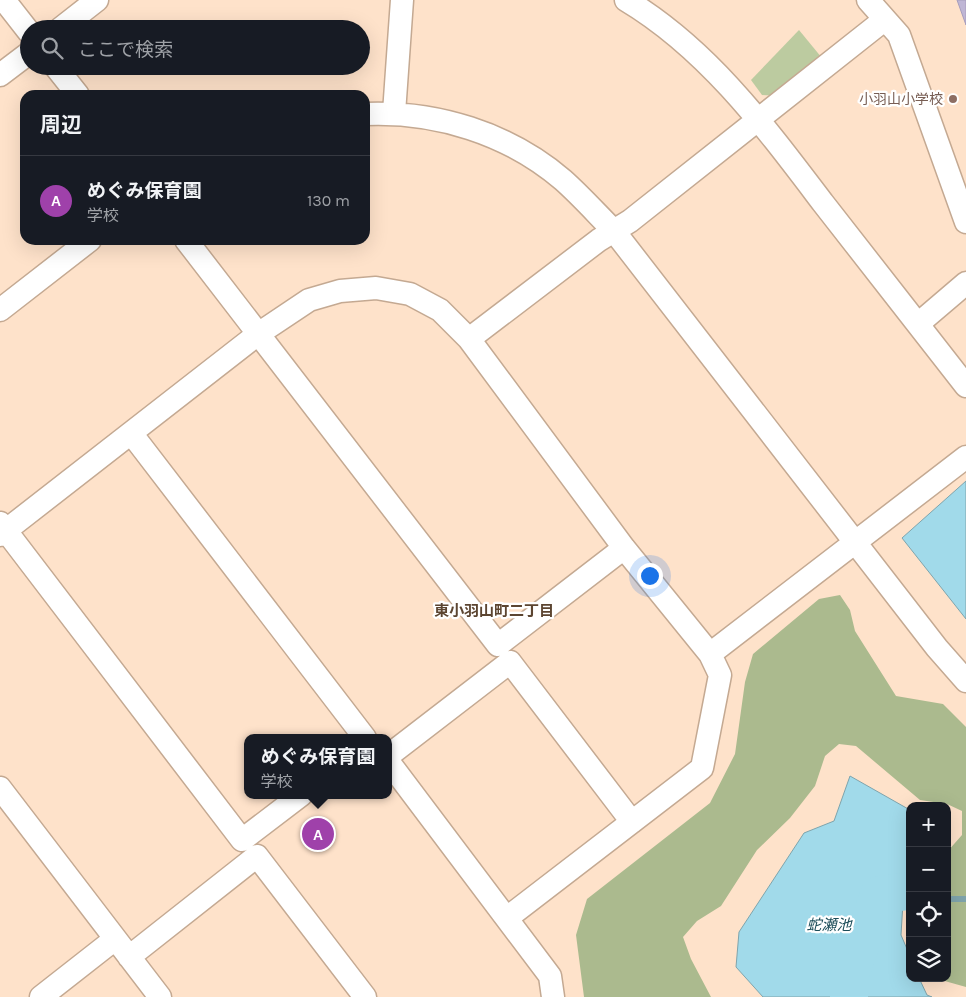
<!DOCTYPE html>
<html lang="ja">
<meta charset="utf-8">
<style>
:root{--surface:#171b24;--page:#242831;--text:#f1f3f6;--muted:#9ea1a6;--line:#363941;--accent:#9f41aa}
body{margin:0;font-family:Karla,"Noto Sans JP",sans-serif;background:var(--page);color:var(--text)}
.controls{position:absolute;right:15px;bottom:15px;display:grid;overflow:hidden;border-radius:10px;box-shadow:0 5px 20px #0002}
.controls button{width:45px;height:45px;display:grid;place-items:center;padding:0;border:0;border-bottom:1px solid var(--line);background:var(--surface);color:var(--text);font:25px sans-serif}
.you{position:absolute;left:649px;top:575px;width:18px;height:18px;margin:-12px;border:4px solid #fff;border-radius:50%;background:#1a73e8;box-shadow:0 0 0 8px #1a73e833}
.badge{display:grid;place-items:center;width:32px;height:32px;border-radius:50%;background:var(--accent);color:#fff;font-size:16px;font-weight:700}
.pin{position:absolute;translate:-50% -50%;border:2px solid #fff;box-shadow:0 1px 5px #0006}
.popup{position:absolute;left:244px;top:734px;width:148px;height:65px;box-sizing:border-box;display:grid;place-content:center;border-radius:10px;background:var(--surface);filter:drop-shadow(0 1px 4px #0005);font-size:16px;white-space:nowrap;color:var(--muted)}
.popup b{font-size:19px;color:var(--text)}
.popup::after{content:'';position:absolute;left:50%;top:100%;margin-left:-10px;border:10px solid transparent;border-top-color:var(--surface)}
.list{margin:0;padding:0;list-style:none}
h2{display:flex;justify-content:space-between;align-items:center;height:65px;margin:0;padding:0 20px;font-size:21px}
h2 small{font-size:16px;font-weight:400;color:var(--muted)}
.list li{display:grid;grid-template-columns:32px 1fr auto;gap:15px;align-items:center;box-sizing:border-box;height:90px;padding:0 20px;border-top:1px solid var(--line)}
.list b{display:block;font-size:19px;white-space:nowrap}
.list p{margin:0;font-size:16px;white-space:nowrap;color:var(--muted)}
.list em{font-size:16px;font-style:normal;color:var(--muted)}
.icon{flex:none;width:28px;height:28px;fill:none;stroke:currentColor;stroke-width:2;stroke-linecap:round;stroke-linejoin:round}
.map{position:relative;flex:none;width:966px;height:997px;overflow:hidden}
.search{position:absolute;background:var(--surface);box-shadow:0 5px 20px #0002;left:20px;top:20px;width:350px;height:55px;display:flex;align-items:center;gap:12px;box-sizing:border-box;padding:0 18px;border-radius:28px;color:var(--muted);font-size:19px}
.panel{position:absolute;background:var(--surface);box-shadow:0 5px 20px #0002;left:20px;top:90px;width:350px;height:155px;border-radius:15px}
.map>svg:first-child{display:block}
</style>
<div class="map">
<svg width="966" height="997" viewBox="0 0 966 997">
<rect width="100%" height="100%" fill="#fee2ca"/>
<path fill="#bccba0" d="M799,30L822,58L778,96L762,95L751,80Z"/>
<path fill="#abba8e" d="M840,595L850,610L855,631L896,696L943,704L966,727V987L934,978H947V852L962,835V811L947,804L920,800L856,746L839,744L825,756L815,786L790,818L757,850L721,906L697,921L683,937L691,959L711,997H584L576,935L587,899L710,803L735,754L745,682L753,654L819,599Z"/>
<path fill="#a1daea" stroke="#7fa4ac" d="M966,481V619L902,538Z
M850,776L910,810V880L903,902L901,935L910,956V978H919L927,995L932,997H763L736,967L739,932L804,833L834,821Z"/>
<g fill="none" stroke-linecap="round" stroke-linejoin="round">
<path stroke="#7fa4ac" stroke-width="6" d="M908,891L910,892
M947,899H966"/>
<path stroke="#a1daea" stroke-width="38" d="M849,997V977L879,895L908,891"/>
</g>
<path fill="#bfb6d5" stroke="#a69dbc" d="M957,0H966V25Z"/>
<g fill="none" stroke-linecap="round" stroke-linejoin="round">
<g stroke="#c4a992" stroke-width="25">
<path id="minor" d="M4,0L29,32
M626,0C708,49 766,128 823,203C871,264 918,325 966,386
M868,0L899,35L966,222
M60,29L97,0
M55,66L78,95
M0,75L29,53
M394,113L402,0
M365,114C436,111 508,133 563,180C581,196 597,214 614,231L937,648L966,681
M186,240L498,645L624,548
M0,310L90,240
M918,324L966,283
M469,339L599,240L630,221L884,20
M131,433L365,738
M0,523L242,840L301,795
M0,535L258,334L309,300L340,291L376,288L410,294L440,310L469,339L624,548L710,654L720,675L702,768L507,918
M710,654L966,457
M388,756L510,662L632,822
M388,761L550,976L553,997
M0,788L160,997
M129,957L257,856L365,997
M41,997L115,939"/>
</g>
<use href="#minor" stroke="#fff" stroke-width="22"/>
</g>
<circle fill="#8d6e63" stroke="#fff" stroke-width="2" cx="953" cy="99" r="5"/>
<g text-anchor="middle" stroke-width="4.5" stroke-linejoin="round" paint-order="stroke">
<g font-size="14" fill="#785e54" stroke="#fff" text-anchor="end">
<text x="943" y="104">小羽山小学校</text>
</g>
<g font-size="15" font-weight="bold" fill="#5c4531" stroke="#fff">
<text x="494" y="616">東小羽山町二丁目</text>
</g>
<g font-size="15" font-style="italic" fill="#1b4c58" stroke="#fff">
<text x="829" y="930">蛇瀬池</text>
</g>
</g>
</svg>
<div class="controls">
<button>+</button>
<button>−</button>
<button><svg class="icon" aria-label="locate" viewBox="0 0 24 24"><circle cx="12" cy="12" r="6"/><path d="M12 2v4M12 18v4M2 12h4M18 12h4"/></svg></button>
<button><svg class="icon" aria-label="layers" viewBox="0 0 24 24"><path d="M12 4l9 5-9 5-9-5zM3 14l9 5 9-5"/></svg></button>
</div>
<div class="you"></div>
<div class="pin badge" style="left:318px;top:834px">A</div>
<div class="popup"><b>めぐみ保育園</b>学校</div>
<div class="search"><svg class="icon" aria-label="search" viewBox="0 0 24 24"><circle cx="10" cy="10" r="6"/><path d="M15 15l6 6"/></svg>ここで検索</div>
<section class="panel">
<h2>周辺<small></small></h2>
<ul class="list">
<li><span class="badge">A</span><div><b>めぐみ保育園</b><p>学校</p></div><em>130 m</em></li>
</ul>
</section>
</div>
